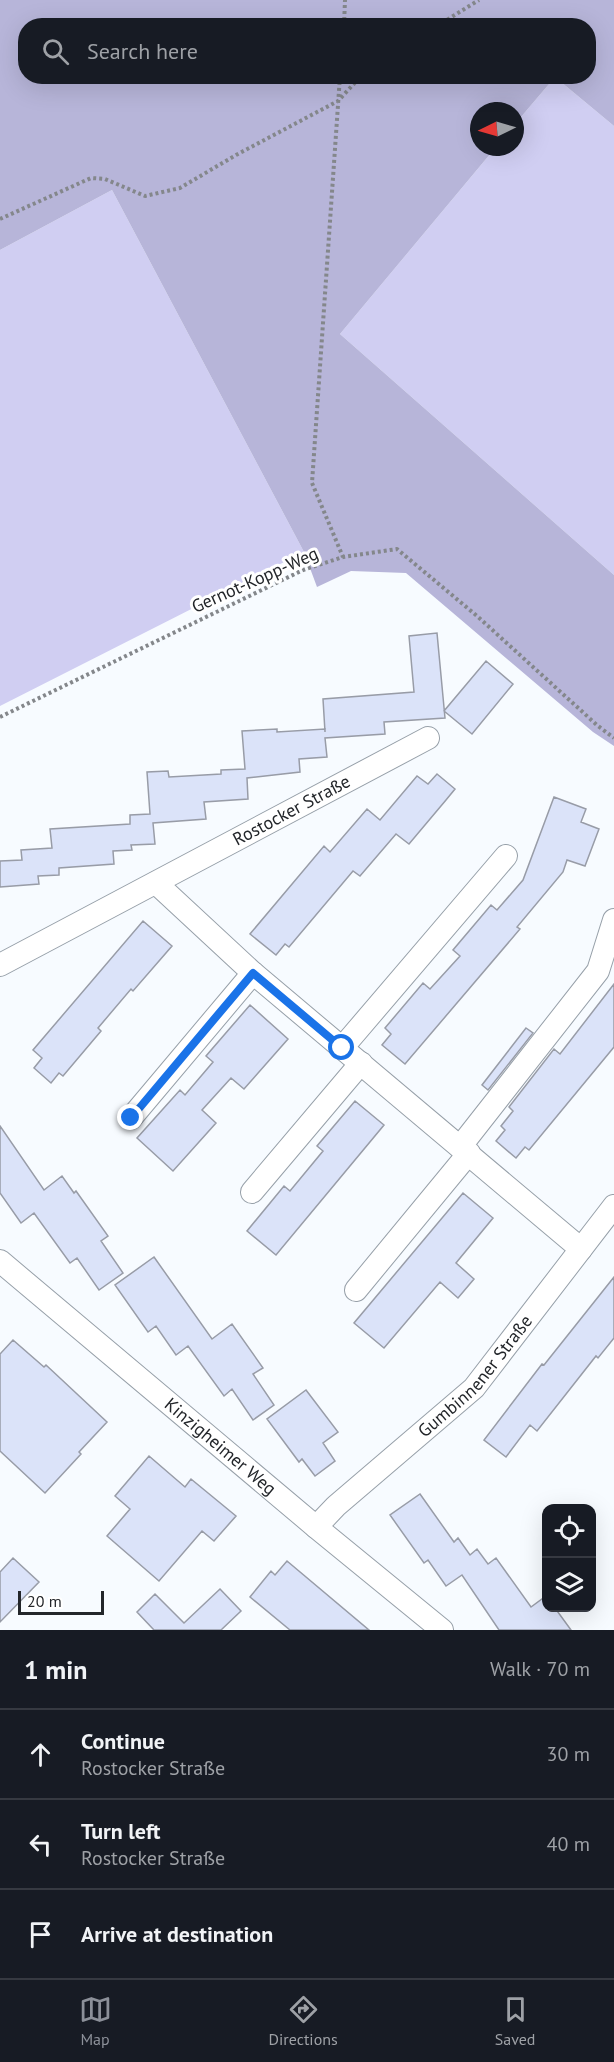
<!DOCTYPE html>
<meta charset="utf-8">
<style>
:root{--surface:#171b24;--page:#242831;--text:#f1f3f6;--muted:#9ea1a6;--line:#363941;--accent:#8c9099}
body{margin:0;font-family:"PT Sans",sans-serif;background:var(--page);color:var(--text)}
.controls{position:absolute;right:18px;bottom:18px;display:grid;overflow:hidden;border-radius:12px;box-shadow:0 6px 24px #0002}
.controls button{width:54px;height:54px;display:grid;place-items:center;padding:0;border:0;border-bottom:2px solid var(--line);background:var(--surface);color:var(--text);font:30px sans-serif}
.compass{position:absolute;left:470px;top:102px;width:54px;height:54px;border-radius:50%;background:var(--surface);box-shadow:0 6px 24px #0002;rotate:265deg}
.scale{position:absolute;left:18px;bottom:15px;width:86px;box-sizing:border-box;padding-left:6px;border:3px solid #23262a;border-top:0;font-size:16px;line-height:21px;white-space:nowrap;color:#23262a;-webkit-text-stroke:4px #fff;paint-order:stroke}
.stop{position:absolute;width:18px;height:18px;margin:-14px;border:4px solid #1a73e8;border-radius:50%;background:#fff}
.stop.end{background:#1a73e8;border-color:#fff;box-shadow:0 2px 6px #0008}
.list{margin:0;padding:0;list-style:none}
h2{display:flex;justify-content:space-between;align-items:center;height:78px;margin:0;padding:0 24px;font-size:26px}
h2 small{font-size:20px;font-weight:400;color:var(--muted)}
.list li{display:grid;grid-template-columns:39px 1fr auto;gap:18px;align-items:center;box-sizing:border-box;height:90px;padding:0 24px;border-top:2px solid var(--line)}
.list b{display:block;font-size:22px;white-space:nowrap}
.list p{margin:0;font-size:20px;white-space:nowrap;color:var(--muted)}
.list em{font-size:20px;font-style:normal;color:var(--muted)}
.icon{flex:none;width:33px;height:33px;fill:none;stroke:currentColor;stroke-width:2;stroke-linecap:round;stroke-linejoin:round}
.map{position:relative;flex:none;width:614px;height:1630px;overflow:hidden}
.search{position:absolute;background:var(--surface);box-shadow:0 6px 24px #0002;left:18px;right:18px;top:18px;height:66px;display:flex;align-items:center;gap:15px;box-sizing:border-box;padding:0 21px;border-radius:24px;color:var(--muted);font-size:22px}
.sheet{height:348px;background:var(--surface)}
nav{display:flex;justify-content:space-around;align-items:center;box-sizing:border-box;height:84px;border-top:2px solid var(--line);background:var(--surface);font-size:16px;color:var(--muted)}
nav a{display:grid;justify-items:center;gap:3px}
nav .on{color:var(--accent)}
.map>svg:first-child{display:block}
</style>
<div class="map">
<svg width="614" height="1630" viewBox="0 0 614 1630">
<rect width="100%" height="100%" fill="#f7fbff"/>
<path fill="#d0cef2" d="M555,77L614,126V575L340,334L496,147H515V124Z
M112,190L304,552L0,706V250Z"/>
<path fill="#b7b5d9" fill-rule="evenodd" d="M0,0H614V126L555,77L515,124V111H479V147H496L340,334L614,575V746L593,732L406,573L351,571L317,587L304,552L112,190L0,250ZM26,26H588V76H26Z"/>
<path fill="#dbe3f9" stroke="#989ca7" stroke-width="1.5" d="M437,633L445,718L384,722L385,734L325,738L327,757L299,759L300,772L247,778L248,799L204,802L206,819L153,823L155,844L131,845L132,850L113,851L114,864L59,868V875L38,876L39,884L0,887V861L22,860L21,850L52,848L50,829L130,824V815L150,814L147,772L168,771L169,777L221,774V770L245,769L242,731L277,729V732L325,729V732L323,699L414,692L409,636Z
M486,661L513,684L472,734L444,711Z
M437,774L455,789L446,800L409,844L396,834L360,876L353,871L289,947L285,944L276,955L250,934L324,846L330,852L367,809L380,820L417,776L428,784Z
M554,797L586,809L581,822L599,829L585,866L567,860L563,872L517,927L520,929L405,1064L382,1045L391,1034L385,1028L423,983L430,989L460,956L453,950L491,905L497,910L523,880Z
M143,921L172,946L133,991L131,989L98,1028L101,1031L63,1076L59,1073L51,1083L34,1068L42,1058L33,1050Z
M614,984V1047L529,1150L525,1147L516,1158L496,1141L505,1130L501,1126L513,1111L509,1107L554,1049L560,1054Z
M250,1005L288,1039L244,1089L231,1078L202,1110L216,1123L173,1171L137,1138L180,1090L185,1095L213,1062L206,1056Z
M526,1028L533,1033L488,1090L482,1085Z
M355,1101L384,1125L276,1255L247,1231L284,1186L290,1191L323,1151L317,1146Z
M0,1126L44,1190L62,1176L74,1193L76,1191L108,1236L101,1241L123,1273L99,1290L77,1258L70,1263L34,1213L21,1223L0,1193Z
M463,1193L493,1218L456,1263L474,1279L458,1298L440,1282L384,1348L354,1323Z
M154,1257L212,1339L232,1324L263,1368L253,1374L274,1405L253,1420L232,1389L224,1396L188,1346L176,1355L156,1326L148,1332L115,1285Z
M614,1277V1338L598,1358L596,1356L537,1431L530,1425L506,1457L484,1440L542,1364L544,1365Z
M13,1340L44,1367L46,1365L107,1422L79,1452L81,1454L45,1493L0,1451V1354Z
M306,1390L338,1432L323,1443L335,1461L315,1476L302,1459L299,1462L267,1419Z
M149,1456L185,1487L191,1479L236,1516L214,1541L202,1531L159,1581L107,1536L130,1509L115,1496Z
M420,1494L454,1542L458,1538L470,1555L477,1549L488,1564L496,1558L531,1607L546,1596V1608H555L571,1630H499L462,1575L446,1586L428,1560L424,1563L390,1515Z
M13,1558L39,1582L0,1622V1572Z
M287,1561L369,1630H290L250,1597L271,1571L275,1575Z
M220,1589L241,1611L221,1630H154L137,1612L155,1594L184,1623Z"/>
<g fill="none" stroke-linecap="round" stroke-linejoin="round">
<g stroke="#97a0a9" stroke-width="24">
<g id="street">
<path d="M156,883L253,973L581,1249"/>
<path id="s1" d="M0,965L428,738"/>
<path d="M342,1048L506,856"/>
<path d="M131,1118L253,973"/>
<path d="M460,1147L598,971L614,920"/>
<path d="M252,1192L361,1063"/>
<path id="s2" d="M0,1261L316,1527L442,1630"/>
<path d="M356,1290L469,1153"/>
<path id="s3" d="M316,1527L336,1506L474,1388L614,1206"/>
</g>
</g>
<path stroke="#84878b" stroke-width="4" stroke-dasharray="3 3" stroke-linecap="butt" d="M344,26L345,0
M437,26L479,0
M340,76L312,483L343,557
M0,219L91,178L105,179L145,196L180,188L236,155L338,101L361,76
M0,717L303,570L343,557L397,549L477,616L598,726L614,738"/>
<use href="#street" stroke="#fff" stroke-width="22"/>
</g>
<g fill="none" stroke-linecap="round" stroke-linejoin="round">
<path stroke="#1a73e8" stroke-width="8" d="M131,1118L253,973L342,1048"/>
</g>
<g text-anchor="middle" stroke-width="6" stroke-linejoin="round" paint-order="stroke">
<g font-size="18" fill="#23262a" stroke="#fff">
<text transform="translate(255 580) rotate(-24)" y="6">Gernot-Kopp-Weg</text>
<text dy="6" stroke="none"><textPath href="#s1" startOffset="330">Rostocker Straße</textPath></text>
<text dy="6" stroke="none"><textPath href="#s3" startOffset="220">Gumbinnener Straße</textPath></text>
<text dy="6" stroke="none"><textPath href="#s2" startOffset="288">Kinzigheimer Weg</textPath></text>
</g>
</g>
</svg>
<div class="controls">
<button><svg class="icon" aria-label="locate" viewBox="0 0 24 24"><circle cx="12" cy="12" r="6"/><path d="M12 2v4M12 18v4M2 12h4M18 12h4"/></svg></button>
<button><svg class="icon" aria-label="layers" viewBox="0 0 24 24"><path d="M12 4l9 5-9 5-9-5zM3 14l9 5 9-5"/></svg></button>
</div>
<svg class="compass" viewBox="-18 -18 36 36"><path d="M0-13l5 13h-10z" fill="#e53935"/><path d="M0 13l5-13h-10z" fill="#9ea1a6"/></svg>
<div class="scale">20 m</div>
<div class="stop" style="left:342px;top:1048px"></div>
<div class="stop end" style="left:131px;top:1118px"></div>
<div class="search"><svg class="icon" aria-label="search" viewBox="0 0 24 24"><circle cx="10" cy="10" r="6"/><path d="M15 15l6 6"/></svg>Search here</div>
</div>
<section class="sheet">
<h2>1 min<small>Walk · 70 m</small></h2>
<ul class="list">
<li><svg class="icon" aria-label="ahead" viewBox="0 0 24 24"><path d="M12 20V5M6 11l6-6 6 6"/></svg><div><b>Continue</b><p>Rostocker Straße</p></div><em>30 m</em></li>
<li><svg class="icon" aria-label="left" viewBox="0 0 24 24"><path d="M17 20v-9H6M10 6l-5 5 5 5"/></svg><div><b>Turn left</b><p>Rostocker Straße</p></div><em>40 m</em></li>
<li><svg class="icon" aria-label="arrive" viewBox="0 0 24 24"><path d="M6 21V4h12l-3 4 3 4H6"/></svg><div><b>Arrive at destination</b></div></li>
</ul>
</section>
<nav>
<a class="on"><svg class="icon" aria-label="map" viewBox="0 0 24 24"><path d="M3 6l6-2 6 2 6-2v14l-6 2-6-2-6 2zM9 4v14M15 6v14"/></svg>Map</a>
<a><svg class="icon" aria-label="directions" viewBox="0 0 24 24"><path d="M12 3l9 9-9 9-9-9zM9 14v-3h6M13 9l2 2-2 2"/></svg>Directions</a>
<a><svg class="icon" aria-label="saved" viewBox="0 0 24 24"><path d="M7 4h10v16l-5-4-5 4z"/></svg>Saved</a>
</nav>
